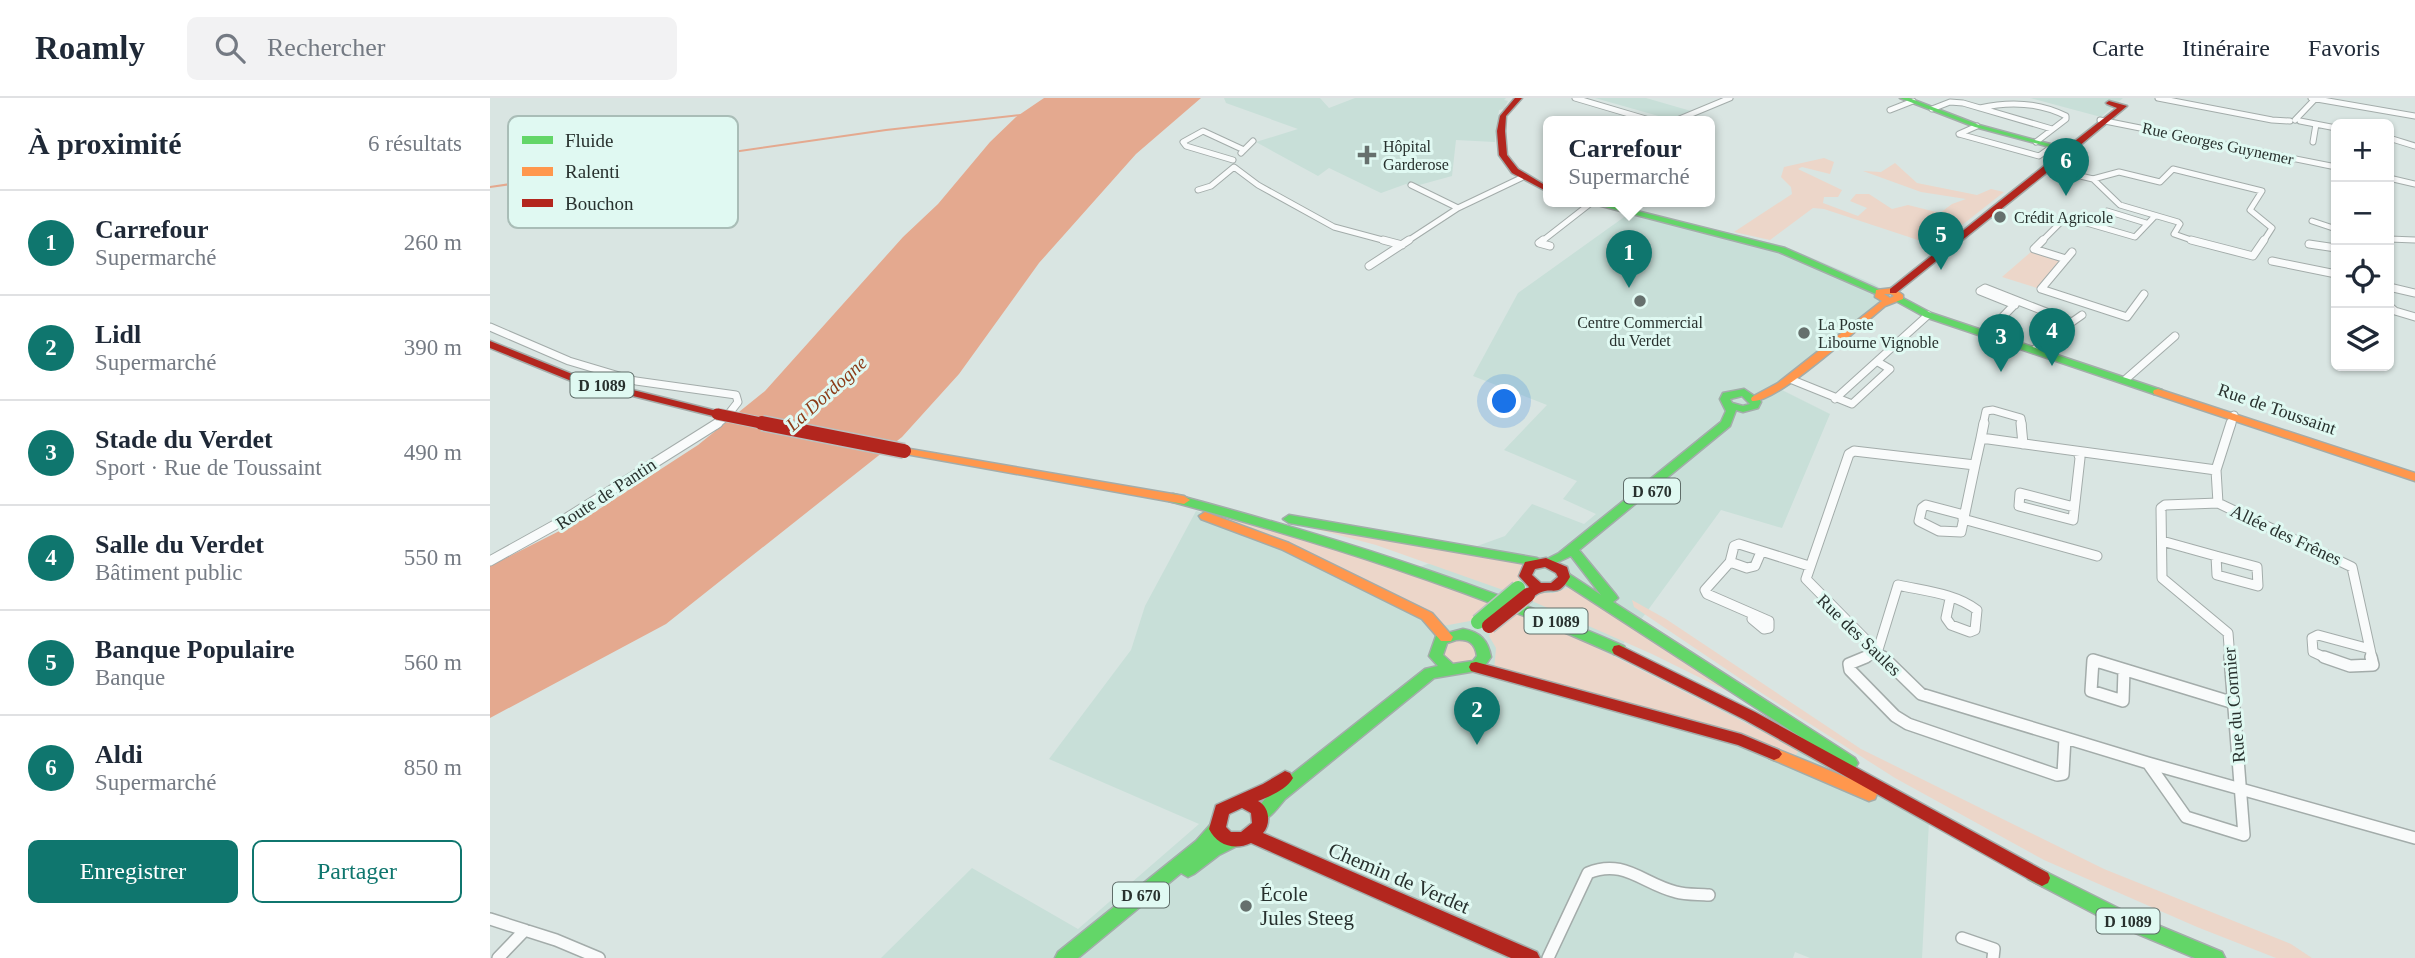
<!DOCTYPE html>
<html lang="fr">
<meta charset="utf-8">
<style>
:root{--surface:#fff;--page:#f2f2f3;--text:#1f2937;--muted:#747a83;--line:#e0e1e3;--accent:#0f766e}
body{margin:0;font-family:"Times New Roman",serif;background:var(--page);color:var(--text)}
.controls{position:absolute;right:21px;top:21px;display:grid;overflow:hidden;border-radius:10px;box-shadow:0 2px 5px #0004}
.controls button{width:63px;height:63px;display:grid;place-items:center;padding:0;border:0;border-bottom:2px solid var(--line);background:var(--surface);color:var(--text);font:35px sans-serif}
.you{position:absolute;left:1015px;top:304px;width:24px;height:24px;margin:-18px;border:5px solid #fff;border-radius:50%;background:#1a73e8;box-shadow:0 0 0 10px #1a73e833}
.badge{display:grid;place-items:center;width:46px;height:46px;border-radius:50%;background:var(--accent);color:#fff;font-size:23px;font-weight:700}
.pin{position:absolute;translate:-50% -58px;filter:drop-shadow(0 2px 4px #0008)}
.pin::after{content:'';position:absolute;top:37px;width:24px;height:21px;background:inherit;clip-path:polygon(0 0,100% 0,50% 100%)}
.popup{position:absolute;left:1053px;top:18px;width:172px;height:91px;box-sizing:border-box;display:grid;place-content:center;border-radius:10px;background:var(--surface);filter:drop-shadow(0 2px 5px #0005);font-size:23px;white-space:nowrap;color:var(--muted)}
.popup b{font-size:26px;color:var(--text)}
.popup::after{content:'';position:absolute;left:50%;top:100%;margin-left:-14px;border:14px solid transparent;border-top-color:var(--surface)}
.list{margin:0;padding:0;list-style:none}
h2{display:flex;justify-content:space-between;align-items:center;height:91px;margin:0;padding:0 28px;font-size:30px}
h2 small{font-size:23px;font-weight:400;color:var(--muted)}
.list li{display:grid;grid-template-columns:46px 1fr auto;gap:21px;align-items:center;box-sizing:border-box;height:105px;padding:0 28px;border-top:2px solid var(--line)}
.list b{display:block;font-size:26px;white-space:nowrap}
.list p{margin:0;font-size:23px;white-space:nowrap;color:var(--muted)}
.list em{font-size:23px;font-style:normal;color:var(--muted)}
.actions{display:flex;gap:14px;padding:21px 28px}
.actions a{flex:1;padding:16px 0;border:2px solid var(--accent);border-radius:10px;text-align:center;font-size:24px;color:var(--accent)}
.actions .main{background:var(--accent);color:#fff}
.icon{flex:none;width:38px;height:38px;fill:none;stroke:currentColor;stroke-width:2;stroke-linecap:round;stroke-linejoin:round}
.map{position:relative;flex:none;width:1925px;height:860px;overflow:hidden}
header{display:flex;align-items:center;gap:42px;box-sizing:border-box;height:98px;padding:0 35px;background:var(--surface);border-bottom:2px solid var(--line)}
header strong{font-size:33px}
nav{display:flex;gap:38px;margin-inline-start:auto;font-size:24px}
.search{width:490px;height:63px;background:var(--page);display:flex;align-items:center;gap:18px;box-sizing:border-box;padding:0 24px;border-radius:10px;color:var(--muted);font-size:26px}
main{display:flex}
aside{flex:1;background:var(--surface)}
.map>svg:first-child{display:block}
</style>
<header>
<strong>Roamly</strong>
<div class="search"><svg class="icon" aria-label="search" viewBox="0 0 24 24"><circle cx="10" cy="10" r="6"/><path d="M15 15l6 6"/></svg>Rechercher</div>
<nav><a>Carte</a><a>Itinéraire</a><a>Favoris</a></nav>
</header>
<main>
<aside>
<h2>À proximité<small>6 résultats</small></h2>
<ul class="list">
<li><span class="badge">1</span><div><b>Carrefour</b><p>Supermarché</p></div><em>260 m</em></li>
<li><span class="badge">2</span><div><b>Lidl</b><p>Supermarché</p></div><em>390 m</em></li>
<li><span class="badge">3</span><div><b>Stade du Verdet</b><p>Sport · Rue de Toussaint</p></div><em>490 m</em></li>
<li><span class="badge">4</span><div><b>Salle du Verdet</b><p>Bâtiment public</p></div><em>550 m</em></li>
<li><span class="badge">5</span><div><b>Banque Populaire</b><p>Banque</p></div><em>560 m</em></li>
<li><span class="badge">6</span><div><b>Aldi</b><p>Supermarché</p></div><em>850 m</em></li>
</ul>
<div class="actions"><a class="main">Enregistrer</a><a>Partager</a></div>
</aside>
<div class="map">
<svg width="1925" height="860" viewBox="0 0 1925 860">
<rect width="100%" height="100%" fill="#d9e5e2"/>
<path fill="#c8dfd8" d="M734,0H830L839,10L865,0H1016L1014,2L1018,3L1014,11L1009,12L1005,44L966,42L962,78L922,89L916,86L891,95L839,70L828,78L766,44L808,31L736,5Z
M1105,0H1156L1201,13L1179,21Z
M1540,0H1633L1611,19Z
M1144,112L1294,148L1384,186L1400,196L1292,292L1340,316L1292,430L1231,412L1123,560L1241,617L1439,723L1432,860H1320L1305,854L1303,860H391L482,770L588,831L709,726L559,661L641,552L655,508L706,413L918,473L1015,438L1042,406L1094,426L1106,416L1073,401L1087,383L1014,352L1057,307L983,278L1028,195Z"/>
<path fill="#ecd6c9" d="M1334,60L1344,64L1340,76L1312,69L1308,71L1352,92L1348,99H1334L1333,105L1368,118L1377,110L1360,103L1366,96H1379L1402,111L1418,107L1450,115L1462,106L1476,101L1431,94L1373,73L1391,74L1405,65L1427,85L1487,97L1501,91L1514,94L1448,146L1428,142L1334,111L1323,110L1280,142L1244,134L1302,96L1301,89L1291,79L1294,69Z
M1542,153L1571,161L1547,190L1512,179Z
M728,418L853,451L1003,503L980,523L953,528L950,522L939,513Z
M799,424L1035,464L1028,485L1016,493L886,447Z
M1080,489L1245,597L1162,556L1042,503L1049,495H1064Z
M1142,502L1176,521L1371,651L1614,771L1801,846L1822,860H1786L1707,829L1554,762L1405,680L1267,592L1144,509Z
M1028,513L1058,525L1309,652L1306,657L1004,572L1006,550L999,538L1002,532Z
M979,541L988,553L980,565L964,566L954,557V550L963,542Z"/>
<path fill="#e4a98f" d="M554,0H711L646,56L549,165L469,276L412,339L176,526L0,620V468L97,419L208,347L275,293L413,139L448,106L500,44L526,19Z"/>
<g fill="none" stroke-linecap="round" stroke-linejoin="round">
<path stroke="#e4a98f" stroke-width="2" d="M0,89L396,32L531,17"/>
<g stroke="#a3acaa" stroke-width="7">
<path id="street-far3" d="M1085,0L1166,24
M1668,0L1782,22L1800,23
M1821,0L1925,18
M1490,10C1520,3 1548,4 1576,18V21L1546,44
M1442,11L1460,4L1473,5L1562,31
M1400,12L1423,3
M1187,22L1240,0
M1610,22L1846,69
M1805,22L1825,1
M1810,23L1846,30
M1469,36L1549,58L1563,48
M1469,36L1487,28
M1899,40L1925,48
M1823,44L1826,26
M751,55L763,43
M743,62L696,48L693,44L713,33L754,52
M1557,70L1603,81
M1899,80L1925,86
M1603,81L1630,107L1688,124L1690,126L1684,136L1707,144
M1603,81L1629,74L1670,84L1683,71L1772,93L1760,112L1782,130L1773,144
M921,87L968,110
M708,92L721,88L744,69L768,87L844,129L900,144
M1617,113L1656,125
M1822,123L1846,131
M1899,141L1925,142
M916,144L968,110L1031,80
M1051,144L1101,105
M1551,144L1576,119L1645,139L1665,118"/>
</g>
<g stroke="#a3acaa" stroke-width="9">
<path id="street-far2" d="M893,142L912,147
M1053,142L1049,145L1060,148
M1553,142L1544,151L1576,161
M1701,142L1763,158L1774,142
M1819,146L1846,150
M1582,154L1551,191L1637,219L1654,196
M1782,163L1846,176
M879,168L919,142
M1899,189L1925,195
M1525,207L1490,193L1495,190L1528,203
M1899,208L1905,213L1925,219
M1582,224L1592,217
M0,229L79,263L146,283L246,297L248,304L237,318L226,327
M1496,236L1528,203L1582,224L1545,251
M1300,281L1362,306L1400,271L1388,264
M1636,281L1685,238
M1345,301L1438,217
M1493,327L1496,313L1503,312L1531,320L1532,327
M1741,327L1744,317"/>
</g>
<g stroke="#a3acaa" stroke-width="11">
<path id="street-far1" d="M1531,325L1533,346
M1491,340L1494,325
M1728,405L1862,469L1880,551
M1584,409L1530,395L1529,408L1583,422L1590,360L1588,354
M1474,417L1436,407L1432,410L1429,423L1449,433L1471,434L1485,367
M1473,421L1607,458
M1672,443L1726,458
M1726,458L1767,469L1768,488L1727,477Z
M0,463L72,423L228,325
M1240,464L1215,492L1217,496L1279,523V530L1274,531L1262,521L1263,517
M1240,464L1244,448L1249,446L1319,468
M1240,464L1257,470L1265,468L1271,454
M1880,551L1882,561
M1372,561L1387,555L1408,487C1434,493 1465,495 1487,512L1485,532L1480,534L1461,527L1456,520L1460,501
M1395,561L1316,481L1359,356L1364,353L1485,367L1491,340L1726,372
M1740,561L1738,535L1672,480L1671,410L1675,407L1728,405L1726,372L1741,325
M1838,561L1823,554L1822,540L1828,537L1880,551"/>
</g>
<g stroke="#a3acaa" stroke-width="14">
<path id="street" d="M1376,559L1359,566L1360,572L1405,618L1418,626L1567,677L1573,676L1575,640
M1393,559L1431,596L1658,665L1925,740
M1834,559L1860,568L1883,567L1881,559
M1634,572L1633,603L1601,593L1603,562L1744,605
M1658,665L1696,719L1754,737L1740,559
M0,821L66,842L109,860
M1472,840L1504,851L1503,860
M8,860L35,832
M1058,860L1098,775C1134,760 1153,786 1186,794C1196,797 1208,796 1219,797"/>
</g>
<g stroke="#a3acaa" stroke-width="3">
<path id="fast" d="M1410,0H1419L1489,27L1575,50L1571,52L1485,29Z
M1096,104H1111L1295,150L1394,194L1392,196H1386L1289,154Z
M1409,198L1441,215L1672,292L1673,294L1672,296H1664L1435,219L1406,203L1404,201Z
M1254,291L1270,302L1271,304L1268,310L1253,314L1246,312L1240,328L1089,452L1126,497L1128,500L1123,504L1365,660L1368,665L1365,670L1360,671L1069,482L1068,479L1069,476H1079L1111,497L1081,458L1059,468L1053,465L1047,468L799,425L793,421L799,417L1047,460L1053,463L1069,455L1231,324L1236,313L1230,301L1233,295ZM1252,298L1260,306L1253,308L1242,305L1240,301Z
M683,396C837,437 988,484 1134,548L1136,552L1134,556L1129,557L1124,556C980,491 831,444 679,403L677,400L679,397Z
M973,531C990,534 998,542 1001,559L992,572L944,580L795,701C787,710 778,726 765,721L763,716L783,691L935,571L948,568L939,558L946,538ZM966,542C979,541 985,545 987,558L983,563L963,566L953,557L957,545Z
M727,724L733,726L735,731L728,741L741,736L747,738L749,743L747,748L729,757L704,776L698,779L691,775L588,860H565L568,854L706,743L721,726Z
M1544,768L1636,814L1732,854L1735,860H1705L1624,826L1538,781L1536,776L1538,771Z"/>
</g>
<g stroke="#a3acaa" stroke-width="3">
<path id="slow" d="M1403,190L1413,197V201L1395,208C1373,226 1286,306 1262,303L1261,301L1262,299L1288,285L1392,203L1385,199L1386,192ZM1394,196H1401L1404,198L1400,200Z
M1668,291L1925,375V383L1664,296L1663,294L1664,292Z
M414,350L694,398L700,402L694,406L410,355L408,353Z
M715,414L799,445L942,515L963,539L961,543H951L932,521L791,451L711,421L709,418Z
M1284,650L1385,691L1387,696L1385,701L1379,703L1279,660L1276,656L1279,652Z"/>
</g>
<g stroke="#a3acaa" stroke-width="3">
<path id="jam" d="M1025,0H1032L1016,18L1015,33L1017,57L1028,71L1058,89V94L1022,75L1009,57L1007,33L1010,18Z
M1619,3L1637,8L1582,54H1576V50L1627,10L1617,6L1616,5Z
M1570,52L1577,54L1560,72L1406,195H1400V191L1554,68Z
M0,243L87,278L231,314L232,316L227,319L79,282L0,250Z
M1056,460L1077,469L1080,479C1067,501 1064,488 1049,495C1045,497 1042,500 1038,502L1033,500L1031,497L1039,489L1029,478L1035,464ZM1055,469L1066,475L1068,479L1061,485H1051L1042,477L1045,471Z
M1129,547L1265,614L1558,775L1560,780L1558,785L1552,788L1546,785L1255,622L1124,556L1122,552L1124,548Z
M986,564L1251,636L1289,652L1292,656L1289,660L1284,662L1248,647L981,573L979,569L981,565Z
M795,673L800,675L803,680C796,692 780,698 768,703C780,709 781,726 773,735L1047,854L1050,860H1021L761,745C744,753 727,747 719,731L726,707L773,686ZM752,710L761,715L762,725L751,734H741L736,729L739,716Z"/>
</g>
<use href="#street-far3" stroke="#f9fbfb" stroke-width="5"/>
<use href="#street-far2" stroke="#f9fbfb" stroke-width="7"/>
<use href="#street-far1" stroke="#f9fbfb" stroke-width="9"/>
<use href="#street" stroke="#f9fbfb" stroke-width="11"/>
<use href="#fast" fill="#63d668" fill-rule="evenodd"/>
<use href="#slow" fill="#ff974d" fill-rule="evenodd"/>
<use href="#jam" fill="#b3261e" fill-rule="evenodd"/>
<g stroke="#bbc1bf" stroke-width="17" stroke-linecap="butt">
<path id="fast-bridge" d="M988,524L1028,490"/>
</g>
<g stroke="#bbc1bf" stroke-width="13" stroke-linecap="butt">
<path id="jam-bridge-far1" d="M227,316L281,327"/>
</g>
<g stroke="#bbc1bf" stroke-width="17" stroke-linecap="butt">
<path id="jam-bridge" d="M272,325L414,353
M999,528L1038,497"/>
</g>
<use href="#fast-bridge" stroke="#63d668" stroke-width="14"/>
<use href="#jam-bridge-far1" stroke="#b3261e" stroke-width="11"/>
<use href="#jam-bridge" stroke="#b3261e" stroke-width="14"/>
</g>
<g fill="#66706d" stroke="#e0f9f2" stroke-width="2.5">
<path d="M873.5 46.5h7v7h7v7h-7v7h-7v-7h-7v-7h7z"/>
<circle cx="1510" cy="119" r="7"/>
<circle cx="1150" cy="203" r="7"/>
<circle cx="1314" cy="235" r="7"/>
<circle cx="756" cy="808" r="7"/>
</g>
<g text-anchor="middle" stroke-width="6" stroke-linejoin="round" paint-order="stroke">
<g font-size="16" fill="#28312e" stroke="#e0f9f2">
<text transform="translate(1728 45) rotate(12)" y="6">Rue Georges Guynemer</text>
</g>
<g font-size="16" fill="#28312e" stroke="#e0f9f2" text-anchor="start">
<text x="893" y="54">Hôpital<tspan x="893" dy="18">Garderose</tspan></text>
<text x="1524" y="125">Crédit Agricole</text>
<text x="1150" y="230" text-anchor="middle">Centre Commercial<tspan x="1150" dy="18">du Verdet</tspan></text>
<text x="1328" y="232">La Poste<tspan x="1328" dy="18">Libourne Vignoble</tspan></text>
</g>
<g fill="#e0f9f2" stroke="#5f6d69" stroke-width="2">
<rect x="80.5" y="274.5" width="63" height="25" rx="5"/>
<rect x="1134" y="380.5" width="56" height="25" rx="5"/>
<rect x="1034.5" y="510.5" width="63" height="25" rx="5"/>
<rect x="623" y="784.5" width="56" height="25" rx="5"/>
<rect x="1606.5" y="810.5" width="63" height="25" rx="5"/>
</g>
<g font-size="16" font-weight="bold" fill="#28312e">
<text x="112" y="293">D 1089</text>
<text x="1162" y="399">D 670</text>
<text x="1066" y="529">D 1089</text>
<text x="651" y="803">D 670</text>
<text x="1638" y="829">D 1089</text>
</g>
<g font-size="18" fill="#28312e" stroke="#e0f9f2">
<text transform="translate(1787 311) rotate(19)" y="6">Rue de Toussaint</text>
<text transform="translate(116 396) rotate(-33)" y="6">Route de Pantin</text>
<text transform="translate(1796 437) rotate(25)" y="6">Allée des Frênes</text>
<text transform="translate(1369 537) rotate(44)" y="6">Rue des Saules</text>
<text transform="translate(1744 607) rotate(-95)" y="6">Rue du Cormier</text>
</g>
<g font-size="19" font-style="italic" fill="#8c3c18" stroke="#e0f9f2">
<text transform="translate(336 295) rotate(-42)" y="7">La Dordogne</text>
</g>
<g font-size="21" fill="#28312e" stroke="#e0f9f2">
<text transform="translate(909 780) rotate(23)" y="7">Chemin de Verdet</text>
</g>
<g font-size="21" fill="#28312e" stroke="#e0f9f2" text-anchor="start">
<text x="770" y="803">École<tspan x="770" dy="24">Jules Steeg</tspan></text>
</g>
</g>
<rect x="18" y="18" width="230" height="112" rx="10" fill="#e0f9f2" stroke="#a9bdb7" stroke-width="2"/>
<rect x="32" y="38" width="31" height="8" fill="#63d668"/>
<rect x="32" y="69" width="31" height="9" fill="#ff974d"/>
<rect x="32" y="101" width="31" height="8" fill="#b3261e"/>
<g font-size="19" fill="#28312e">
<text x="75" y="49">Fluide</text>
<text x="75" y="80">Ralenti</text>
<text x="75" y="112">Bouchon</text>
</g>
</svg>
<div class="controls">
<button>+</button>
<button>−</button>
<button><svg class="icon" aria-label="locate" viewBox="0 0 24 24"><circle cx="12" cy="12" r="6"/><path d="M12 2v4M12 18v4M2 12h4M18 12h4"/></svg></button>
<button><svg class="icon" aria-label="layers" viewBox="0 0 24 24"><path d="M12 4l9 5-9 5-9-5zM3 14l9 5 9-5"/></svg></button>
</div>
<div class="you"></div>
<div class="pin badge" style="left:1139px;top:190px">1</div>
<div class="popup"><b>Carrefour</b>Supermarché</div>
<div class="pin badge" style="left:987px;top:647px">2</div>
<div class="pin badge" style="left:1511px;top:274px">3</div>
<div class="pin badge" style="left:1562px;top:268px">4</div>
<div class="pin badge" style="left:1451px;top:172px">5</div>
<div class="pin badge" style="left:1576px;top:98px">6</div>
</div>
</main>
